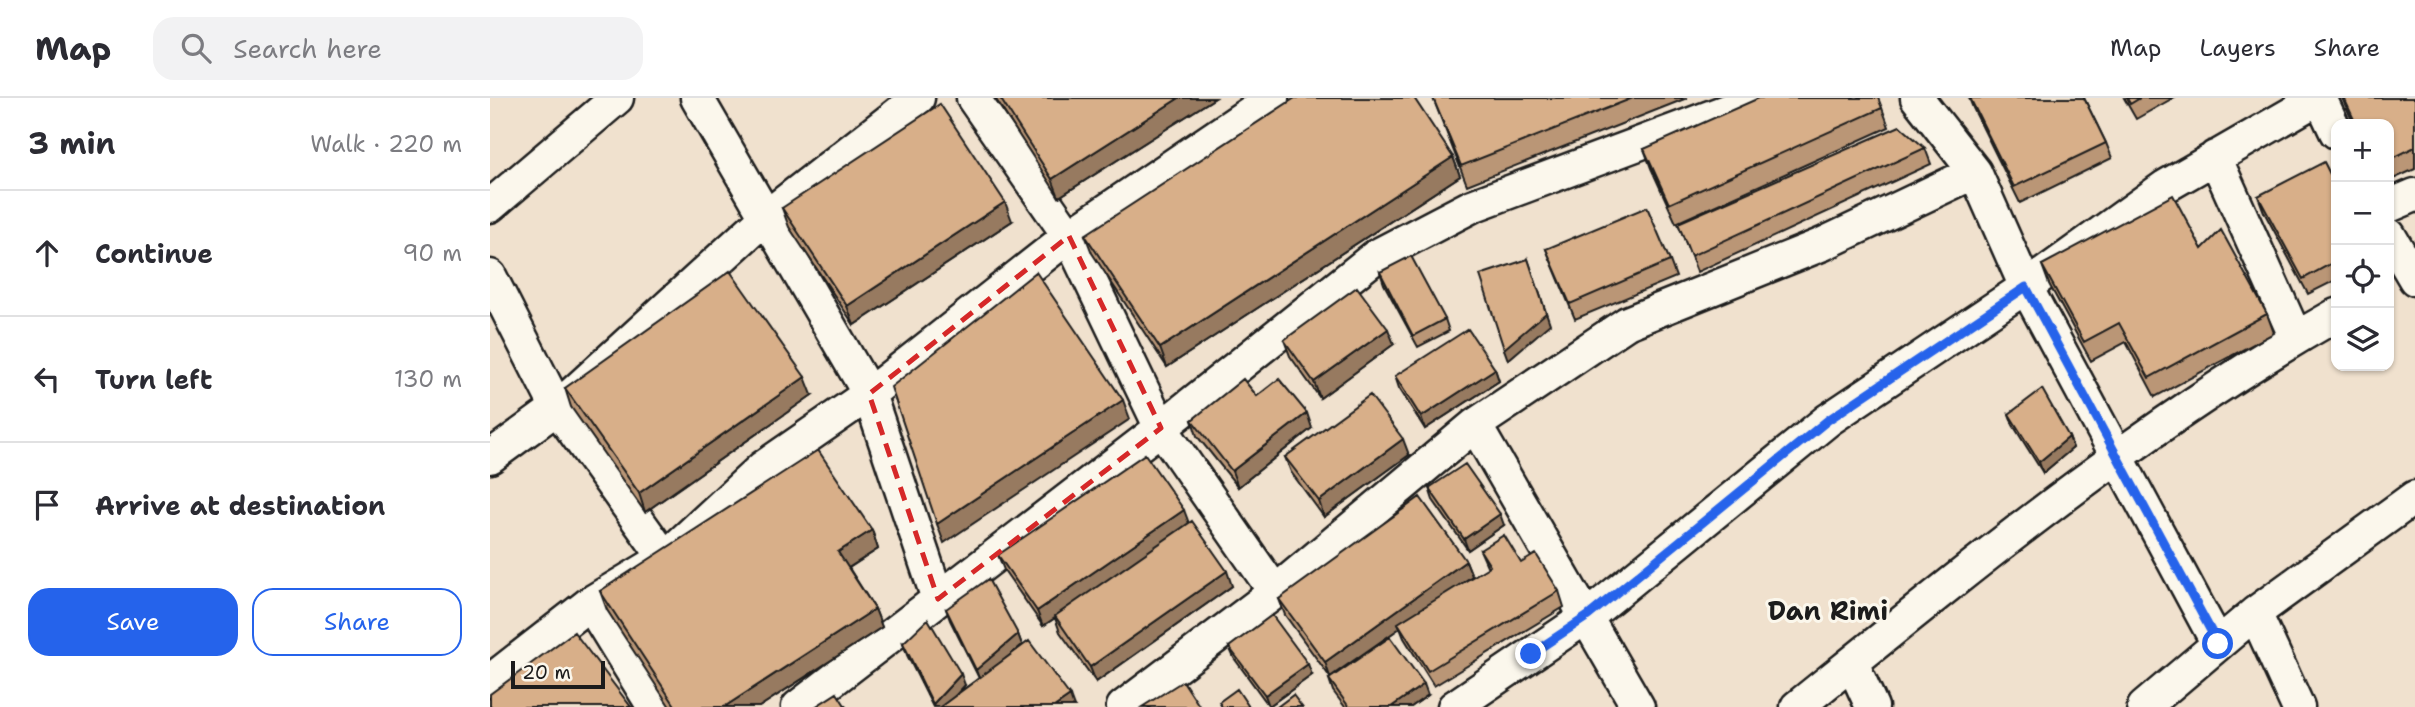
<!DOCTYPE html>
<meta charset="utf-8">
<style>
:root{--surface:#fff;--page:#f2f2f3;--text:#2b2b33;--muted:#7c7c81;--line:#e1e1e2;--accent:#2563eb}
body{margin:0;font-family:"Shantell Sans",sans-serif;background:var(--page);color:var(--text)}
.controls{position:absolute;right:21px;top:21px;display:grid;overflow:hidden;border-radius:14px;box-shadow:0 2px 5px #0004}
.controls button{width:63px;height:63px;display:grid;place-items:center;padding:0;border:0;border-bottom:2px solid var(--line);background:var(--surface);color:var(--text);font:35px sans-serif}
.scale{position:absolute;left:21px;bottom:18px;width:94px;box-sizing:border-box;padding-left:7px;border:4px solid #1c1c1c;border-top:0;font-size:19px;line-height:24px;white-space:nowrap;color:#1c1c1c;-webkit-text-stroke:5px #fbf7ec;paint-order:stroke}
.stop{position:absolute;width:21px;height:21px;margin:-16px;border:5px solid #2563eb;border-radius:50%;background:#fff}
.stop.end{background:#2563eb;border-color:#fff;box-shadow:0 2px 7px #0008}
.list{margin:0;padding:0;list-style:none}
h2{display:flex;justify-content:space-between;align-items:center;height:91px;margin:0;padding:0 28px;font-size:30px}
h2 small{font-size:23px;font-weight:400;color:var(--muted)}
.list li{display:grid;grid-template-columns:46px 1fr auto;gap:21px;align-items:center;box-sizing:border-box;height:126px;padding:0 28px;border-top:2px solid var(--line)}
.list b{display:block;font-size:26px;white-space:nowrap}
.list em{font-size:23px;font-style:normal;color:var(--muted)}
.actions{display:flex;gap:14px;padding:21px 28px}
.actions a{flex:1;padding:16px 0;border:2px solid var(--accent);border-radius:21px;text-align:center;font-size:24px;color:var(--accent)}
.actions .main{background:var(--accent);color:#fff}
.icon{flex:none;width:38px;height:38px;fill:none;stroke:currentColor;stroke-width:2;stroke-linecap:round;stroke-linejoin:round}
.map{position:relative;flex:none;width:1925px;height:609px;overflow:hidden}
header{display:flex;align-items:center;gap:42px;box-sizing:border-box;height:98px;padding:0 35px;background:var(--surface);border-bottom:2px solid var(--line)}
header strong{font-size:33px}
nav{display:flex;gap:38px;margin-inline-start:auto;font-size:24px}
.search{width:490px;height:63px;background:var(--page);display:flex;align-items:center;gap:18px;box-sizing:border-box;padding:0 24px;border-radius:21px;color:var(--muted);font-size:26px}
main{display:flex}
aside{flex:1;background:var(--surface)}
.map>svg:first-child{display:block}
</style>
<header>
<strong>Map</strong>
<div class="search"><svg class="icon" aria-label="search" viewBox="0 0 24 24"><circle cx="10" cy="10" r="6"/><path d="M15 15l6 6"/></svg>Search here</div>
<nav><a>Map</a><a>Layers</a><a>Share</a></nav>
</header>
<main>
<aside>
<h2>3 min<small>Walk · 220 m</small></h2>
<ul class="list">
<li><svg class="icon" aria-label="ahead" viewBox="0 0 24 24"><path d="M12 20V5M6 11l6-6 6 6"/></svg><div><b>Continue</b></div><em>90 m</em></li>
<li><svg class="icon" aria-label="left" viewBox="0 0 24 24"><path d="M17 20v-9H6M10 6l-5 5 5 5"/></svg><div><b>Turn left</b></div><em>130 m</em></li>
<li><svg class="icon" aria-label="arrive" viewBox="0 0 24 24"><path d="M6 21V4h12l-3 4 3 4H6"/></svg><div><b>Arrive at destination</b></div></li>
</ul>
<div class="actions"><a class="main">Save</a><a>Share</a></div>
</aside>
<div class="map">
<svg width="1925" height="609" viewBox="0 0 1925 609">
<rect width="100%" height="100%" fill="#f0e1ce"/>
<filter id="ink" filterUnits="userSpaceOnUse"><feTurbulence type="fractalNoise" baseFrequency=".0143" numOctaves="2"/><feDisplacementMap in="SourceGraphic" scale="14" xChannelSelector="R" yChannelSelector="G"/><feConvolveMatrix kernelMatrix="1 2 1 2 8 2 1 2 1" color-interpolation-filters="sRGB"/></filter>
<g filter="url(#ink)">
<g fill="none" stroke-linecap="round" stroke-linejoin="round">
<g stroke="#1c1c1c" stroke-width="37">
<path id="minor" d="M207,0L379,296L448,501
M483,0L579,138L671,330L785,494
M1427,0L1485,74L1536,189L1728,546
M1830,0L1846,34
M1725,59L1806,240
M0,108L127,0
M1899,108L1925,97
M1899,137L1925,181
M0,178L67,310L175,460
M985,327L1148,609
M0,359L67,310L277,118L428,0
M100,505L164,609
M1765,515L1808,609
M1362,565L1382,609
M0,583L100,505L175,460L272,370L379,296L579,138L782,0
M308,609L671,330L886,158L982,108L1271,0
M633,609L785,494L985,327L1137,225L1333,146L1485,74
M964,609L1098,518L1338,322L1536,189L1676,88L1829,0
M1307,609C1478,471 1655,325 1846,217
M1654,609L1765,515L1925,399"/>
</g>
<use href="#minor" stroke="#fbf7ec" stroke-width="32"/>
</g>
<path fill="#ba9676" stroke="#1c1c1c" stroke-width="2" d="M505,0H725L569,99Z
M943,0H1197L977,87Z
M1479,0H1594L1616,45L1622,60L1530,105L1483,10Z
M1634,0H1683L1646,21Z
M1852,0H1925V71L1899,83V26H1864Z
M1392,10L1399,29L1186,125L1161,70L1154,51Z
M1435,50L1441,66L1207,174L1188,125Z
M963,59L970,78L677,269L602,155L595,137Z
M1846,88V182L1818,196L1774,114L1768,98Z
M292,110L522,123L364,227L299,129Z
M1056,151L1180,163L1186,179L1085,221Z
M1712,151L1777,216L1784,235L1665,299L1636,244L1601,263L1559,186L1552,167Z
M890,174L955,221L959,233L928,249L894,186Z
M794,242L904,246L830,300L800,258Z
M1005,271L1009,283L935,331L909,290L905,278Z
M75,290L322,297L155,414L81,309Z
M767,298L822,330L748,389L707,338L702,322Z
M1519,316L1579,339L1583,350L1553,375L1523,327Z
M919,357L834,419L801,374L795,359Z
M939,390L1014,427L978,452L943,402Z
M699,425L742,488L606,584L570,534L565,520L553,528L514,472L508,457Z
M382,432L388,451L359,470L385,511L392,529L269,609H180L117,512L110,493Z
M990,452L1031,465L1069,493L1074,509L944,588L914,540L910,530L840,579L795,517L789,501L976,463L982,478L966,489L998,470Z
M456,511L528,536L532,547L524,554L584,609H443L417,557L413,545L475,587L467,596L489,580L460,522Z
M739,549L822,577L779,608L744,560Z
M839,581L938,597L921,609H855L843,593Z"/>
<path fill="#977a60" stroke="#1c1c1c" stroke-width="2" d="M689,0H725L569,99L562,81Z
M963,59L970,78L677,269L670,250Z
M515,104L522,123L364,227L357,208Z
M1038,161L1060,226L1018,262L1014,251Z
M898,231L904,246L830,300L824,284Z
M1005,271L1009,283L935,331L931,319Z
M315,279L322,297L155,414L149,395Z
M633,302L640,321L454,445L447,426Z
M817,315L822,330L748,389L742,373Z
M1579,339L1583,350L1553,375L1549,364Z
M913,341L919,357L834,419L829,403Z
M694,412L700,428L553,528L547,513Z
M1010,416L1014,427L978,452L974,441Z
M382,432L388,451L355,472L348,454Z
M976,463L982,478L911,529L908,525L910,530L840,579L835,564Z
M737,473L742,488L606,584L600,569Z
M385,511L392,529L269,609H234Z
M528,536L532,547L490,583L486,572Z
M818,566L822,577L779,608L775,597Z
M471,576L475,587L455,609H444L443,606Z
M934,586L938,597L921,609H901Z
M580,598L584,609H564Z"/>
<path fill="#d8af89" stroke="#1c1c1c" stroke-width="2" d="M510,0H689L562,81Z
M805,0H924L963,59L670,250L595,137Z
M943,0H1143L971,68Z
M1269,0H1388L1392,10L1179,106L1154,51Z
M1480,0H1594L1616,45L1524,89Z
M1637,0H1650L1640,6Z
M1854,0H1925V49L1899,62V26H1866Z
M450,6L515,104L357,208L292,110Z
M1410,28L1435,50L1201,158L1188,125Z
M1834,64L1846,88V163L1813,181L1768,98Z
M1683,97L1712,151L1731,132L1777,216L1659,280L1629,225L1594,244L1552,167Z
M1157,109L1180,163L1080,206L1056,151Z
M921,158L955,221L923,238L890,174Z
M1038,161L1056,215L1014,251L990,177Z
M240,173L315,279L149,395L75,290Z
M546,174L633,302L447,426L401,289Z
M867,189L898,231L824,284L794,242Z
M978,231L1005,271L931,319L905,278Z
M753,281L767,298L789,281L817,315L742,373L702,322Z
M1552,291L1579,339L1549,364L1519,316Z
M880,297L913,341L829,403L795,359Z
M328,352L382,432L348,454L385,511L234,609H186L110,493Z
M655,356L694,412L547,513L508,457Z
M975,366L1010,416L974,441L939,390Z
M930,399L976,463L835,564L789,501Z
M702,423L737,473L600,569L565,518Z
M1014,437L1031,465L1046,456L1069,493L938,573L908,525L1000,468L990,452Z
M498,481L528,536L486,572L456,511Z
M782,517L818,566L775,597L739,549Z
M438,521L471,576L443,606L413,545Z
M84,534L141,609H0V596Z
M900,539L934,586L901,609H859L839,581Z
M539,543L580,598L564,609H450Z
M693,583L710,609H652Z
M747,591L759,609H732L729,604Z
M347,595L356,609H325Z
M803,597L812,609H787Z"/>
</g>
<g fill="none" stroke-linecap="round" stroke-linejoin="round" filter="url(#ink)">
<path stroke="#2563eb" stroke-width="9" d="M1041,556L1098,518L1338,322L1536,189L1728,546"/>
</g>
<path fill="none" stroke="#d62828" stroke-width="5" stroke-dasharray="14 9" stroke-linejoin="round" d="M579,138L671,330L448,501L379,296Z"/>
<g text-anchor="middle" stroke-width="6" stroke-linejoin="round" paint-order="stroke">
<g font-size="26" font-weight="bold" fill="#1c1c1c" stroke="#fbf7ec">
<text x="1338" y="522">Dan Rimi</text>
</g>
</g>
</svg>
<div class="controls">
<button>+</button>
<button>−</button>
<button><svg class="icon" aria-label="locate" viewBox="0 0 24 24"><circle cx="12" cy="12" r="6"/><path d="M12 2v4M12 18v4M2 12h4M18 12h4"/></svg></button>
<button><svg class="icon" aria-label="layers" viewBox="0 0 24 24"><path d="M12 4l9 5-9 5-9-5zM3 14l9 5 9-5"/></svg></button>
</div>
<div class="scale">20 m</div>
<div class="stop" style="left:1728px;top:546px"></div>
<div class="stop end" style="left:1041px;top:556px"></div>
</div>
</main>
